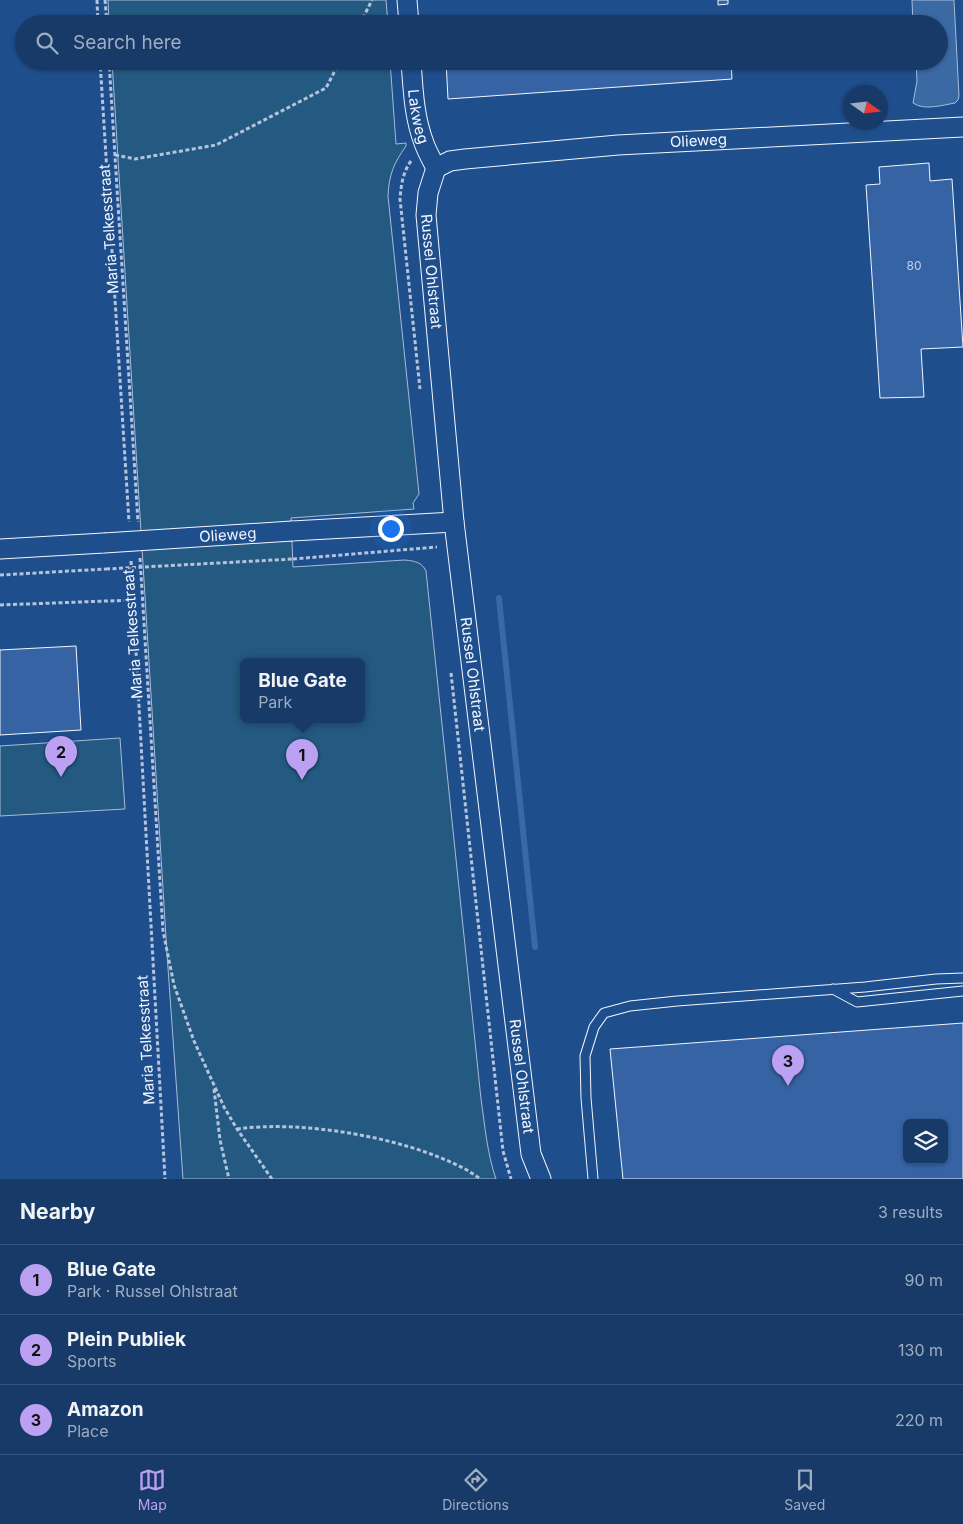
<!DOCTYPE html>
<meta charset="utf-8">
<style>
:root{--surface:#173a69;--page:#244571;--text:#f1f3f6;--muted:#9eadc0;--line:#36547d;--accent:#bca0f2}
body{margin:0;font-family:Inter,sans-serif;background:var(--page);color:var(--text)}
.controls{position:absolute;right:15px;bottom:15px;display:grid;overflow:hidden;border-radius:8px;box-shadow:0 1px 4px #0004}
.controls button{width:45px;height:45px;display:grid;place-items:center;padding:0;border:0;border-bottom:1px solid var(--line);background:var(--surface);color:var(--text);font:25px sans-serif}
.compass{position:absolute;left:843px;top:85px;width:45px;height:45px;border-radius:50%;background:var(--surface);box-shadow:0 1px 4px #0004;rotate:104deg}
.you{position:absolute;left:390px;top:528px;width:18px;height:18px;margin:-12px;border:4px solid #fff;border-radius:50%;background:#1a73e8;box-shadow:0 0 0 8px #1a73e833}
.badge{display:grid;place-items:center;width:32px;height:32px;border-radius:50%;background:var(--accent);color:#111;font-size:16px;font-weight:700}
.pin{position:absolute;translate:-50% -41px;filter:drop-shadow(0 1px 2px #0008)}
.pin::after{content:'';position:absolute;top:26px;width:18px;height:15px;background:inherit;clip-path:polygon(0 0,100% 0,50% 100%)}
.popup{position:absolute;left:240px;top:658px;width:125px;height:65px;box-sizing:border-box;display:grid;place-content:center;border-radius:8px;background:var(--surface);filter:drop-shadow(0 1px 4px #0005);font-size:16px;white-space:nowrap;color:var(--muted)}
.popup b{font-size:19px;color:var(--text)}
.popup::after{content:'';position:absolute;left:50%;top:100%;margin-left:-10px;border:10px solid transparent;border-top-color:var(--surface)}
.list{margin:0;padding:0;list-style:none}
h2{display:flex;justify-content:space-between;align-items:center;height:65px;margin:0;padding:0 20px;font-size:21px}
h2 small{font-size:16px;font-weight:400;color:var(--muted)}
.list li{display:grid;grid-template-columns:32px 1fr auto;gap:15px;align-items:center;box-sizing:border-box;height:70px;padding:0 20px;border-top:1px solid var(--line)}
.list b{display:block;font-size:19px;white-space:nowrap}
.list p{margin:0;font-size:16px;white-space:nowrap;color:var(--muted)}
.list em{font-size:16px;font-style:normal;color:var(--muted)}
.icon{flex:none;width:28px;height:28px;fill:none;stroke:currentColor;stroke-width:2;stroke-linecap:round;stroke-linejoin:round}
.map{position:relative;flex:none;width:963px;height:1179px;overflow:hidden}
.search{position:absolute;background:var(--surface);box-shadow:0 1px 4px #0004;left:15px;right:15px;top:15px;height:55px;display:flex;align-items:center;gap:12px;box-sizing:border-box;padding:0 18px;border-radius:28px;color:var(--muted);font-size:19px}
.sheet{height:275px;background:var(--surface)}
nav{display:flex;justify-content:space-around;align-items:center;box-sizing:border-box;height:70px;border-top:1px solid var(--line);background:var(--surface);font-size:14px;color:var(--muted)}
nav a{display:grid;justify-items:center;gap:2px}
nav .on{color:var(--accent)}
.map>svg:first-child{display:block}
</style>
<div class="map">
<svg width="963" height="1179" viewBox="0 0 963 1179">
<rect width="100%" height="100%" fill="#1f4e8c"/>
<path fill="#245a82" stroke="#a8bbd7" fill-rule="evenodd" d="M108,0H386L388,24H109Z
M112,61H390L396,144L406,143V146C394,163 389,174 388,196L419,494L413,503L414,509L291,518L293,567L405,560C414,561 422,562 426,571L481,1099C485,1126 487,1153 496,1179H183L167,954ZM243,661H361V719H243Z
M120,738L125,809L0,816V746Z"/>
<path fill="#3b69a3" stroke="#a8bbd7" d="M912,0H954L959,96L958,100L955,103C943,105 924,111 913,103L917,81L916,61H939V24H913Z"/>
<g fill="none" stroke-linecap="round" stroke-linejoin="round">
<path stroke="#3b69a3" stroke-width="6" d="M499,598L535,947"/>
</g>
<path fill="#3563a3" stroke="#f2f6ff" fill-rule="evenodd" d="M718,0H728V4L718,5Z
M707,17V24H597Z
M446,61H731L732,79L448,99Z
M929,163L930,181L952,179L963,347L921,349L924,397L880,398L866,185L880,184L879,167Z
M76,646L81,730L0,735V650Z
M963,1023V1179H623L610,1049ZM907,1123H944V1160H907Z"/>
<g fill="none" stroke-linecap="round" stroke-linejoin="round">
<g stroke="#f2f6ff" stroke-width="11">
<path id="service" d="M833,989L857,1002L963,991
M593,1179L586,1098L585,1056L594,1027L604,1013L630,1006L677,1001L865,987L936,979L963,978"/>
</g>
<g stroke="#f2f6ff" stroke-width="21">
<g id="minor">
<path d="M407,0L409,24"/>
<path id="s1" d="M411,61C413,89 414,117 424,143C427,152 432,160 436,168"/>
<path id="s2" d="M436,168L428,193L426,215L454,522L531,1154L541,1179"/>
<path id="s3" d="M436,168L450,161L465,159L618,145L963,127"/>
<path d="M292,531L454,522"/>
<path d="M0,549L104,543"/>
</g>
</g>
<path stroke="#b3c4dc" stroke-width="3" stroke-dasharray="4 2.5" stroke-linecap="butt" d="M97,0L98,24
M105,0L107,24
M360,24L372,0
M100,61L129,522
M109,61L138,522
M115,155L135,159L216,145L326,88L340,61
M411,161C403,172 401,185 400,199L420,389
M140,558L163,931L174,985L194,1041L224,1107L237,1129L272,1179
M293,559L437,547
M131,561L165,1179
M0,575L106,569
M0,605L134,600
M451,673L503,1151L511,1179
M214,1089L220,1140L229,1179
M237,1129C302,1120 402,1137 461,1167C468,1170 474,1175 481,1179"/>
<use href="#service" stroke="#1f4e8c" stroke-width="9"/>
<use href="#minor" stroke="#1f4e8c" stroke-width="19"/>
<g stroke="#f2f6ff" stroke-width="21" stroke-linecap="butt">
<g id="minor-bridge">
<path id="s4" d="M104,543L292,531"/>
</g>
</g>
<path stroke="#b3c4dc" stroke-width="3" stroke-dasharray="4 2.5" stroke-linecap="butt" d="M106,569L293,559"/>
<use href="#minor-bridge" stroke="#1f4e8c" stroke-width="19"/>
</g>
<g text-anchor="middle" stroke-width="4" stroke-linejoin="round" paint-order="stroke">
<g font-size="12" fill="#c3d1e8">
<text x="914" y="270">80</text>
</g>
<g font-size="15" fill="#f2f6ff" stroke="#1f4e8c">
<text dy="5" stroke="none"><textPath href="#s1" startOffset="56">Lakweg</textPath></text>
<text dy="5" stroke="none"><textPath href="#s3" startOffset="265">Olieweg</textPath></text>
<text transform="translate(109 229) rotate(-94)" y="5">Maria Telkesstraat</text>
<text dy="5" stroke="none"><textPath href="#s2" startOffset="105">Russel Ohlstraat</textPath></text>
<text dy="5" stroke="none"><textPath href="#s4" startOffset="124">Olieweg</textPath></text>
<text transform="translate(133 634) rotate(-94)" y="5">Maria Telkesstraat</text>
<text dy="5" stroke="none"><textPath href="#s2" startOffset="510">Russel Ohlstraat</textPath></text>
<text transform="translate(146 1040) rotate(-93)" y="5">Maria Telkesstraat</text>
<text dy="5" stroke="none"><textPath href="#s2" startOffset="915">Russel Ohlstraat</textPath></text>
</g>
</g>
</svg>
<div class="controls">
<button><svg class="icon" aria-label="layers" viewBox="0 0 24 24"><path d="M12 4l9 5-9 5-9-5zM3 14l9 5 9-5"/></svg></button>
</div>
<svg class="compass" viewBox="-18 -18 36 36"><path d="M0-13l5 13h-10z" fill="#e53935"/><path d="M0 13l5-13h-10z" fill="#9eadc0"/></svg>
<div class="you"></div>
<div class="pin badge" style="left:302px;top:780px">1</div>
<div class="popup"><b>Blue Gate</b>Park</div>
<div class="pin badge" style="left:61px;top:777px">2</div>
<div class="pin badge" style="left:788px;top:1086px">3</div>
<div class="search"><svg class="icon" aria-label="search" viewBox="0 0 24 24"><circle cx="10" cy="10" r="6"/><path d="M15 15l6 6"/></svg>Search here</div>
</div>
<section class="sheet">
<h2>Nearby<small>3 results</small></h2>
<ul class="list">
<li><span class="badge">1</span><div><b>Blue Gate</b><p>Park · Russel Ohlstraat</p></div><em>90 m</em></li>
<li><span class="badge">2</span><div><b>Plein Publiek</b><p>Sports</p></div><em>130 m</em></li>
<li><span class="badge">3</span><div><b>Amazon</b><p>Place</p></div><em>220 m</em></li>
</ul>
</section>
<nav>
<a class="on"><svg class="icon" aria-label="map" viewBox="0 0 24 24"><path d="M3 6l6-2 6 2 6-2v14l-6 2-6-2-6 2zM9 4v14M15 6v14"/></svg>Map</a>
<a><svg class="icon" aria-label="directions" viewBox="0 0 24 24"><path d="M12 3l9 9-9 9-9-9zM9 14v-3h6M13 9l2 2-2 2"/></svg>Directions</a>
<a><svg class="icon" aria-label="saved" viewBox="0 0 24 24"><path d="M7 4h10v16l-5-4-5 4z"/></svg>Saved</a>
</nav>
